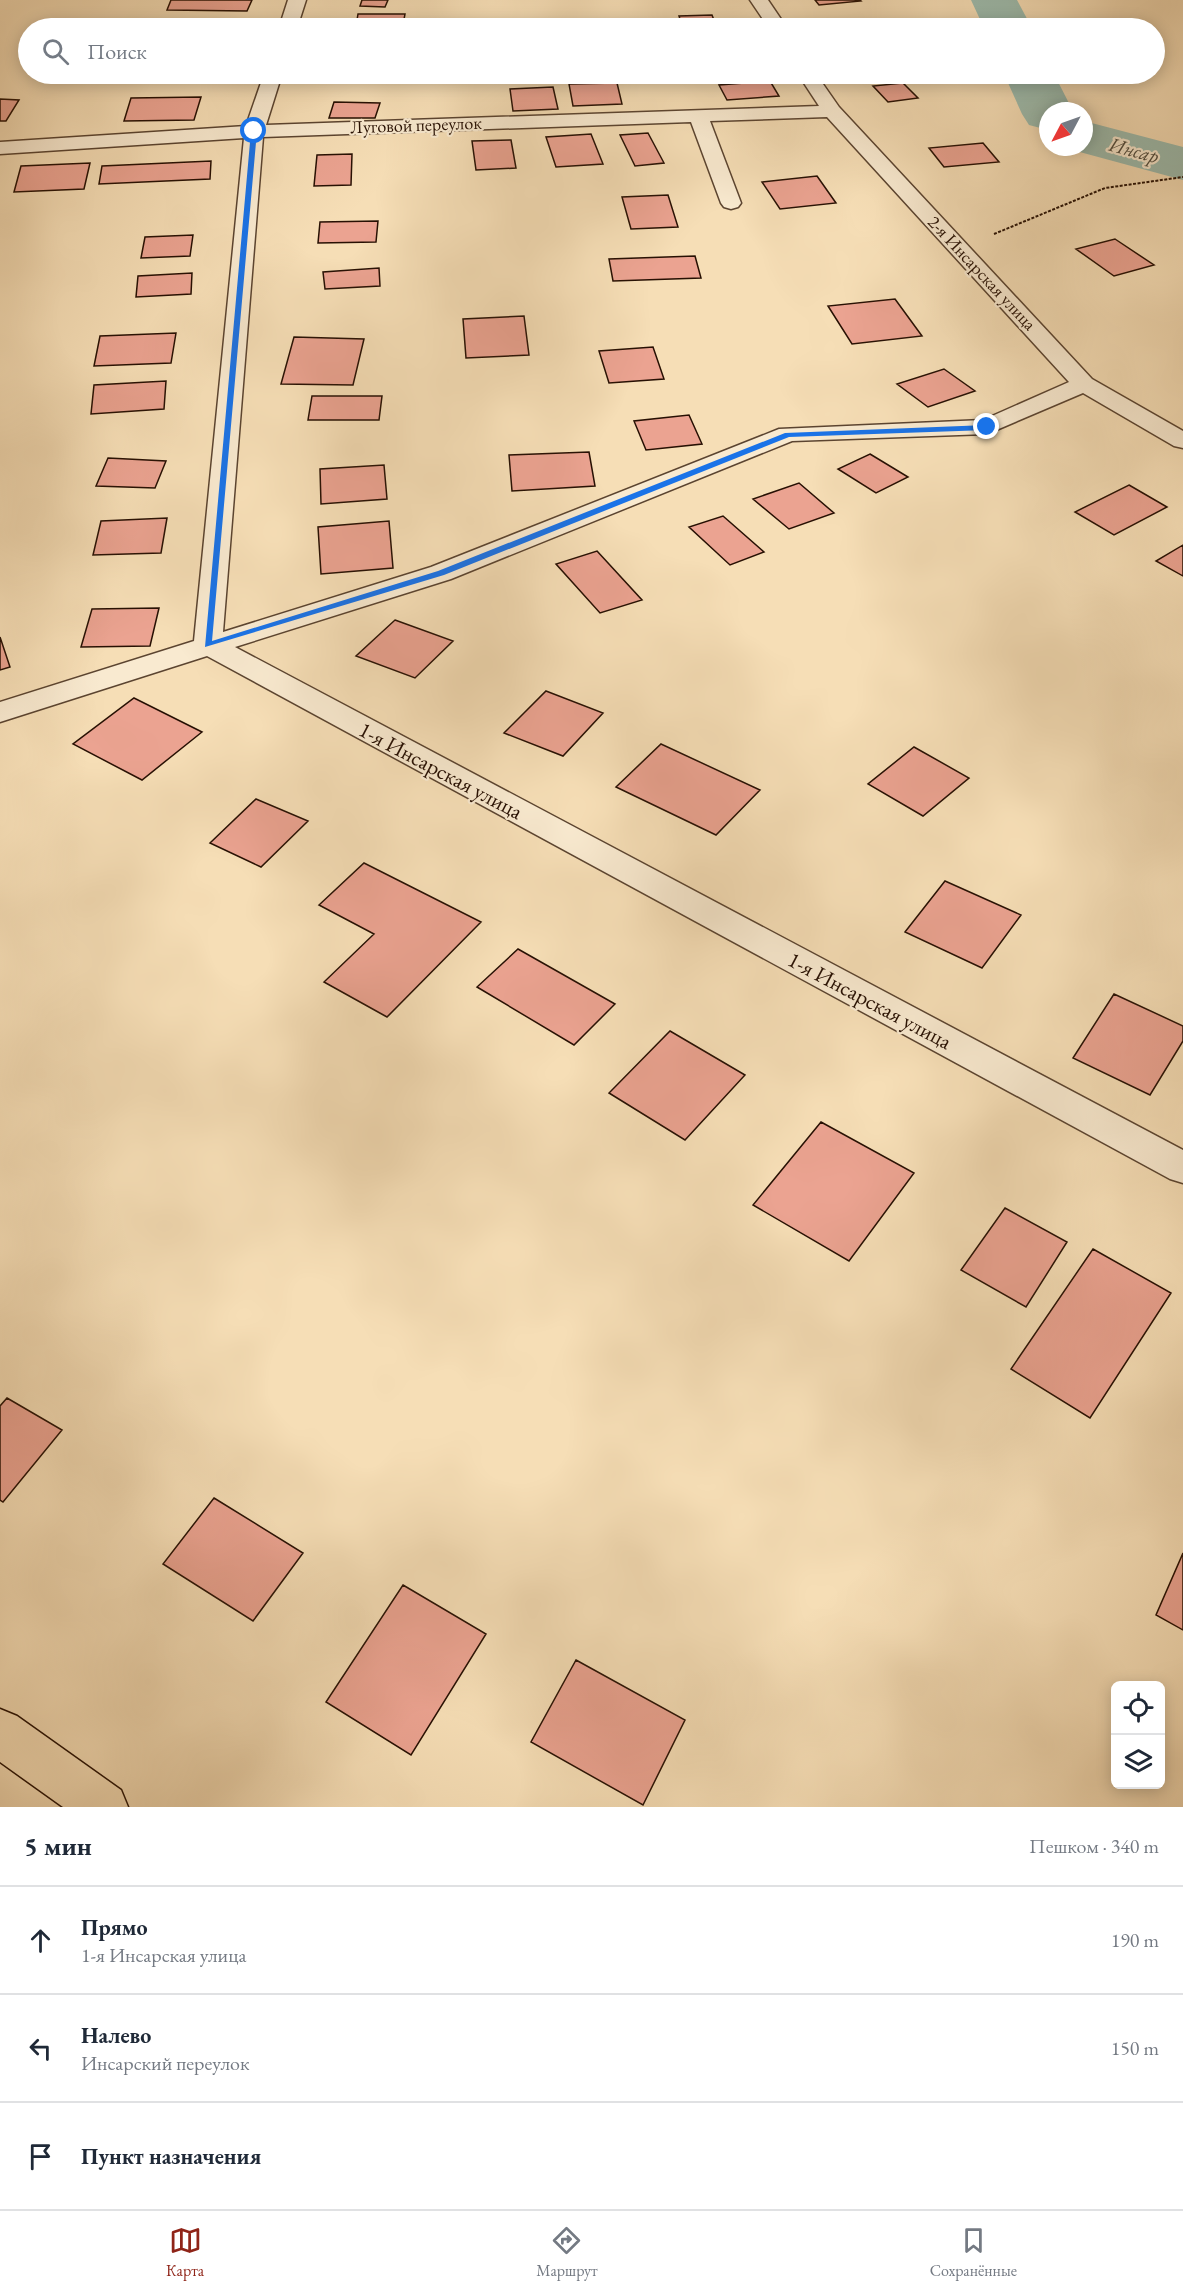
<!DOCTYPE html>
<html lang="ru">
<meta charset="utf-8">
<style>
:root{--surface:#fff;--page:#f6f6f7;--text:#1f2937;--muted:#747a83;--line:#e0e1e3;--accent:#8f2418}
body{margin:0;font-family:"EB Garamond",serif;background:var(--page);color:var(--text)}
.controls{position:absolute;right:18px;bottom:18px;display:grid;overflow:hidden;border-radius:9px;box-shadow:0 3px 15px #0003}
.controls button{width:54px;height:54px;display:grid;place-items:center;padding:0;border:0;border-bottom:2px solid var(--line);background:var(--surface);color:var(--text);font:30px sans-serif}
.compass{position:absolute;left:1039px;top:102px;width:54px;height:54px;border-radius:50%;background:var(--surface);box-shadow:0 3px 15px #0003;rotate:229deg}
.stop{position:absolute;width:18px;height:18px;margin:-14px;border:4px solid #1a73e8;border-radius:50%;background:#fff}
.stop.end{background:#1a73e8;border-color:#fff;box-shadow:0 2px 6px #0008}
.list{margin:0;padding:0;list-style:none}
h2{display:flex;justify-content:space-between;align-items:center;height:78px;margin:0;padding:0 24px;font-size:26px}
h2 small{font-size:20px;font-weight:400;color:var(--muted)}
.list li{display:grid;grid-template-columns:39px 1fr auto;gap:18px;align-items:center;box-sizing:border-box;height:108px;padding:0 24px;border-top:2px solid var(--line)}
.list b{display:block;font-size:22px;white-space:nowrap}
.list p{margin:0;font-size:20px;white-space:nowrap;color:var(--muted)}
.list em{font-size:20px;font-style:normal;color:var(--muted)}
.icon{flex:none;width:33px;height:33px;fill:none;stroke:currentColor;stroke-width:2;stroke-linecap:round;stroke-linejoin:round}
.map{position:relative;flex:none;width:1183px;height:1807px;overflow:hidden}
.search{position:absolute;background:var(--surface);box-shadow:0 3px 15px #0003;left:18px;right:18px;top:18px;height:66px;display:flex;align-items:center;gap:15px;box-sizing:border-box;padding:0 21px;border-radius:33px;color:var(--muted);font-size:22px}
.sheet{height:402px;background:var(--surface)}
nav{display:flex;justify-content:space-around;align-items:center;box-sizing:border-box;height:84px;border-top:2px solid var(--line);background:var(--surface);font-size:16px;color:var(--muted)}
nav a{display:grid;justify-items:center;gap:3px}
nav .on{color:var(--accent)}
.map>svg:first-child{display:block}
</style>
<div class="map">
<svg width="1183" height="1807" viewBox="0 0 1183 1807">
<rect width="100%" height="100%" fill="#f6deb6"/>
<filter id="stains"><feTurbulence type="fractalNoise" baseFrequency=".00333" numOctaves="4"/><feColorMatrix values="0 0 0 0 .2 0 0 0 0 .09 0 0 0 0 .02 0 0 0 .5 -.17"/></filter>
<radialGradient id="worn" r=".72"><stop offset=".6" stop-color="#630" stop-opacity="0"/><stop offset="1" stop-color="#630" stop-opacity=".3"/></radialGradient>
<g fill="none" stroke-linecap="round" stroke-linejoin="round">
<path fill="#9dbcae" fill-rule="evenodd" d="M971,0H1017L1032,28H984Z
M1004,74H1054L1073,111H1048V130L1029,125L1022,114Z
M1084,121L1183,147V180L1065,148L1084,147Z"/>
</g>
<path fill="#eba391" stroke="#271003" stroke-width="1.5" d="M171,0H252L247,11L167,10Z
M362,0H388L385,7L360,6Z
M815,0H860L861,1L819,5Z
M358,14H405L403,25L356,26Z
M712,15L717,28H683L679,16Z
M887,21L893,28H844L840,24Z
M334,74H381L380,83H332Z
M770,81L779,96L727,100L719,85Z
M617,83L622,104L573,106L569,84Z
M903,83L918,98L888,102L873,86Z
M553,87L558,109L513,111L510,89Z
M201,97L194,120L124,121L131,98Z
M0,99L19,100L6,121H0Z
M334,102L380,103L375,118H329Z
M648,133L664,163L635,166L620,135Z
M591,134L603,164L556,167L546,137Z
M511,140L516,168L476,170L472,141Z
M983,143L999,162L944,167L929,148Z
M352,154L351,185L314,186L317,155Z
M211,161L210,179L99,184L102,166Z
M90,163L84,189L14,192L21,166Z
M817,176L836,203L780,209L762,182Z
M668,195L678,227L631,229L622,197Z
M378,221L376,242L318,243L320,222Z
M193,235L190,256L141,258L145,237Z
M1115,239L1154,265L1114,276L1076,249Z
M695,256L701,278L613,281L609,259Z
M379,268L380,286L325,289L323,272Z
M192,273L191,294L136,297L138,276Z
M895,299L922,336L852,344L828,306Z
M524,316L529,355L466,358L463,319Z
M176,333L171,363L94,366L100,336Z
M294,337L364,339L353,385L281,384Z
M653,347L664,379L609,383L599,351Z
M944,369L975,391L928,407L897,384Z
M166,381L164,409L91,414L94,385Z
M312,396H382L379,420H308Z
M689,415L702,444L646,450L634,421Z
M589,452L595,486L512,491L509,455Z
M870,454L908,477L876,493L838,469Z
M108,458L166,461L155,488L96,486Z
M384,465L387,499L321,504L320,469Z
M799,483L834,513L789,529L753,499Z
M1129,485L1167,507L1114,535L1075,512Z
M723,516L764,552L730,565L689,527Z
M167,518L161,553L93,555L101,521Z
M389,521L393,568L321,574L318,527Z
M1183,545V576L1156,561Z
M597,551L642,600L600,613L556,564Z
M159,608L150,646L81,647L92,609Z
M395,620L453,641L415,678L356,656Z
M0,637L10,667L0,670Z
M546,691L603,713L563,756L504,733Z
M134,698L202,732L142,780L73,744Z
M661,744L760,790L716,835L616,787Z
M914,747L969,778L923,816L868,784Z
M256,799L308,821L261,867L210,843Z
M364,863L481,922L387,1017L324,982L374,934L319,905Z
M945,881L1021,915L982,968L905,932Z
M518,949L615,1004L574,1045L477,987Z
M1114,994L1183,1026V1041L1150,1095L1073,1058Z
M670,1031L745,1075L685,1140L609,1093Z
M821,1122L914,1173L849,1261L753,1205Z
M1005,1208L1067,1242L1026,1307L961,1270Z
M1093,1249L1171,1293L1090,1418L1011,1369Z
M7,1398L62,1430L3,1502L0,1500V1406Z
M214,1498L303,1553L253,1621L163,1564Z
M1183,1553V1630L1156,1615Z
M403,1585L486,1634L411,1755L326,1702Z
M576,1660L685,1720L643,1805L531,1742Z"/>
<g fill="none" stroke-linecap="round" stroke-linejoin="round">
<g stroke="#5b4430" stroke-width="3">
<path id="minor" d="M288,0H306L297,28H279Z
M750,0H768L787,28H769Z
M264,74H282L266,125L819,106L798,74H816L839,107L1092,379L1183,431V448L1174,446L1083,393L987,434L792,441L451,579L235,647L1183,1150V1183L1170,1179L207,656L0,722V702L194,641L244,138L0,154V142L246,126ZM827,117L1069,382L983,420L779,429L431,567L223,632L263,137L691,122L721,203L724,207L731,209L738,207L741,203L710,121Z"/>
</g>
<g stroke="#271003" stroke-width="3">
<path id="major" d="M0,1709L17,1716L121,1790L128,1807H63L0,1762Z"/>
</g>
<path stroke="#271003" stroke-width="2" stroke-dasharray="3 1.5" stroke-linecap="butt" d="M994,234L1105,188L1183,177"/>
<use href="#minor" fill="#f9ead0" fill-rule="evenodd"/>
<use href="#major" fill="#f6deb6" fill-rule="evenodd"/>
</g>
<path fill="#1a73e8" d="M254,129L257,131L212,641L438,571L785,433L987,425L991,427L987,430L789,437L444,575L205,647L251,131Z"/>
<g text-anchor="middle" stroke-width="4.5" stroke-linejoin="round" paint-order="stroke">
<g font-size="18" fill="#271003" stroke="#f9ead0">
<text transform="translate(416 125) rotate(-2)" y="6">Луговой переулок</text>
<text transform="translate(982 273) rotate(47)" y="6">2-я Инсарская улица</text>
</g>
<g font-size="20" font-style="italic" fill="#504c3f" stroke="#f9ead0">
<text transform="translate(1134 150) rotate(15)" y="7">Инсар</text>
</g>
<g font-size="22" fill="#271003" stroke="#f9ead0">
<text transform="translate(441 770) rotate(28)" y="8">1-я Инсарская улица</text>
<text transform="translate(870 1000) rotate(28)" y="8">1-я Инсарская улица</text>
</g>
</g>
<rect width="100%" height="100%" filter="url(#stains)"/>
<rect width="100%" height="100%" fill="url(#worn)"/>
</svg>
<div class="controls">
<button><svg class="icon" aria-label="locate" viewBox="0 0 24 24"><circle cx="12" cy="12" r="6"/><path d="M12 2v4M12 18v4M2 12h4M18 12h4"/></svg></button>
<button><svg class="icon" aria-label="layers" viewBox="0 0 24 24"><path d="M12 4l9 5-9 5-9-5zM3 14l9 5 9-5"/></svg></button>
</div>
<svg class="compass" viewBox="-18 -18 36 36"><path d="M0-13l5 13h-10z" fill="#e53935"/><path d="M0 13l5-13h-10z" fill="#747a83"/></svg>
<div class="stop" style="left:254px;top:131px"></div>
<div class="stop end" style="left:987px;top:427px"></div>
<div class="search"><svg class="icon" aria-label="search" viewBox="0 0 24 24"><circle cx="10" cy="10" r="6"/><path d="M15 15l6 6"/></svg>Поиск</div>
</div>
<section class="sheet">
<h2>5 мин<small>Пешком · 340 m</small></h2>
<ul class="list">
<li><svg class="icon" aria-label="ahead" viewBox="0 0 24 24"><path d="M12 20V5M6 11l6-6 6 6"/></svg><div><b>Прямо</b><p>1-я Инсарская улица</p></div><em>190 m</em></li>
<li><svg class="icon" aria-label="left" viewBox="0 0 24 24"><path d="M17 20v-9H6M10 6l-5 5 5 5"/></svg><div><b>Налево</b><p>Инсарский переулок</p></div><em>150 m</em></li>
<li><svg class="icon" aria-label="arrive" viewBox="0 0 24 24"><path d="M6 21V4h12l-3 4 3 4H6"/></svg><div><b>Пункт назначения</b></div></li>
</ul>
</section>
<nav>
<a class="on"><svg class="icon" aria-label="map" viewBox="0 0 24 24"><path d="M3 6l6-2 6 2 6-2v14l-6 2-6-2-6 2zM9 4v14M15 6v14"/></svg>Карта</a>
<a><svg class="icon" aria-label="directions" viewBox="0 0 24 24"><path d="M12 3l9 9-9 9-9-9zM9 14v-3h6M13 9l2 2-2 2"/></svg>Маршрут</a>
<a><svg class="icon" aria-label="saved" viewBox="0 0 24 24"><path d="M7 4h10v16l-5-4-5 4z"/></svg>Сохранённые</a>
</nav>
